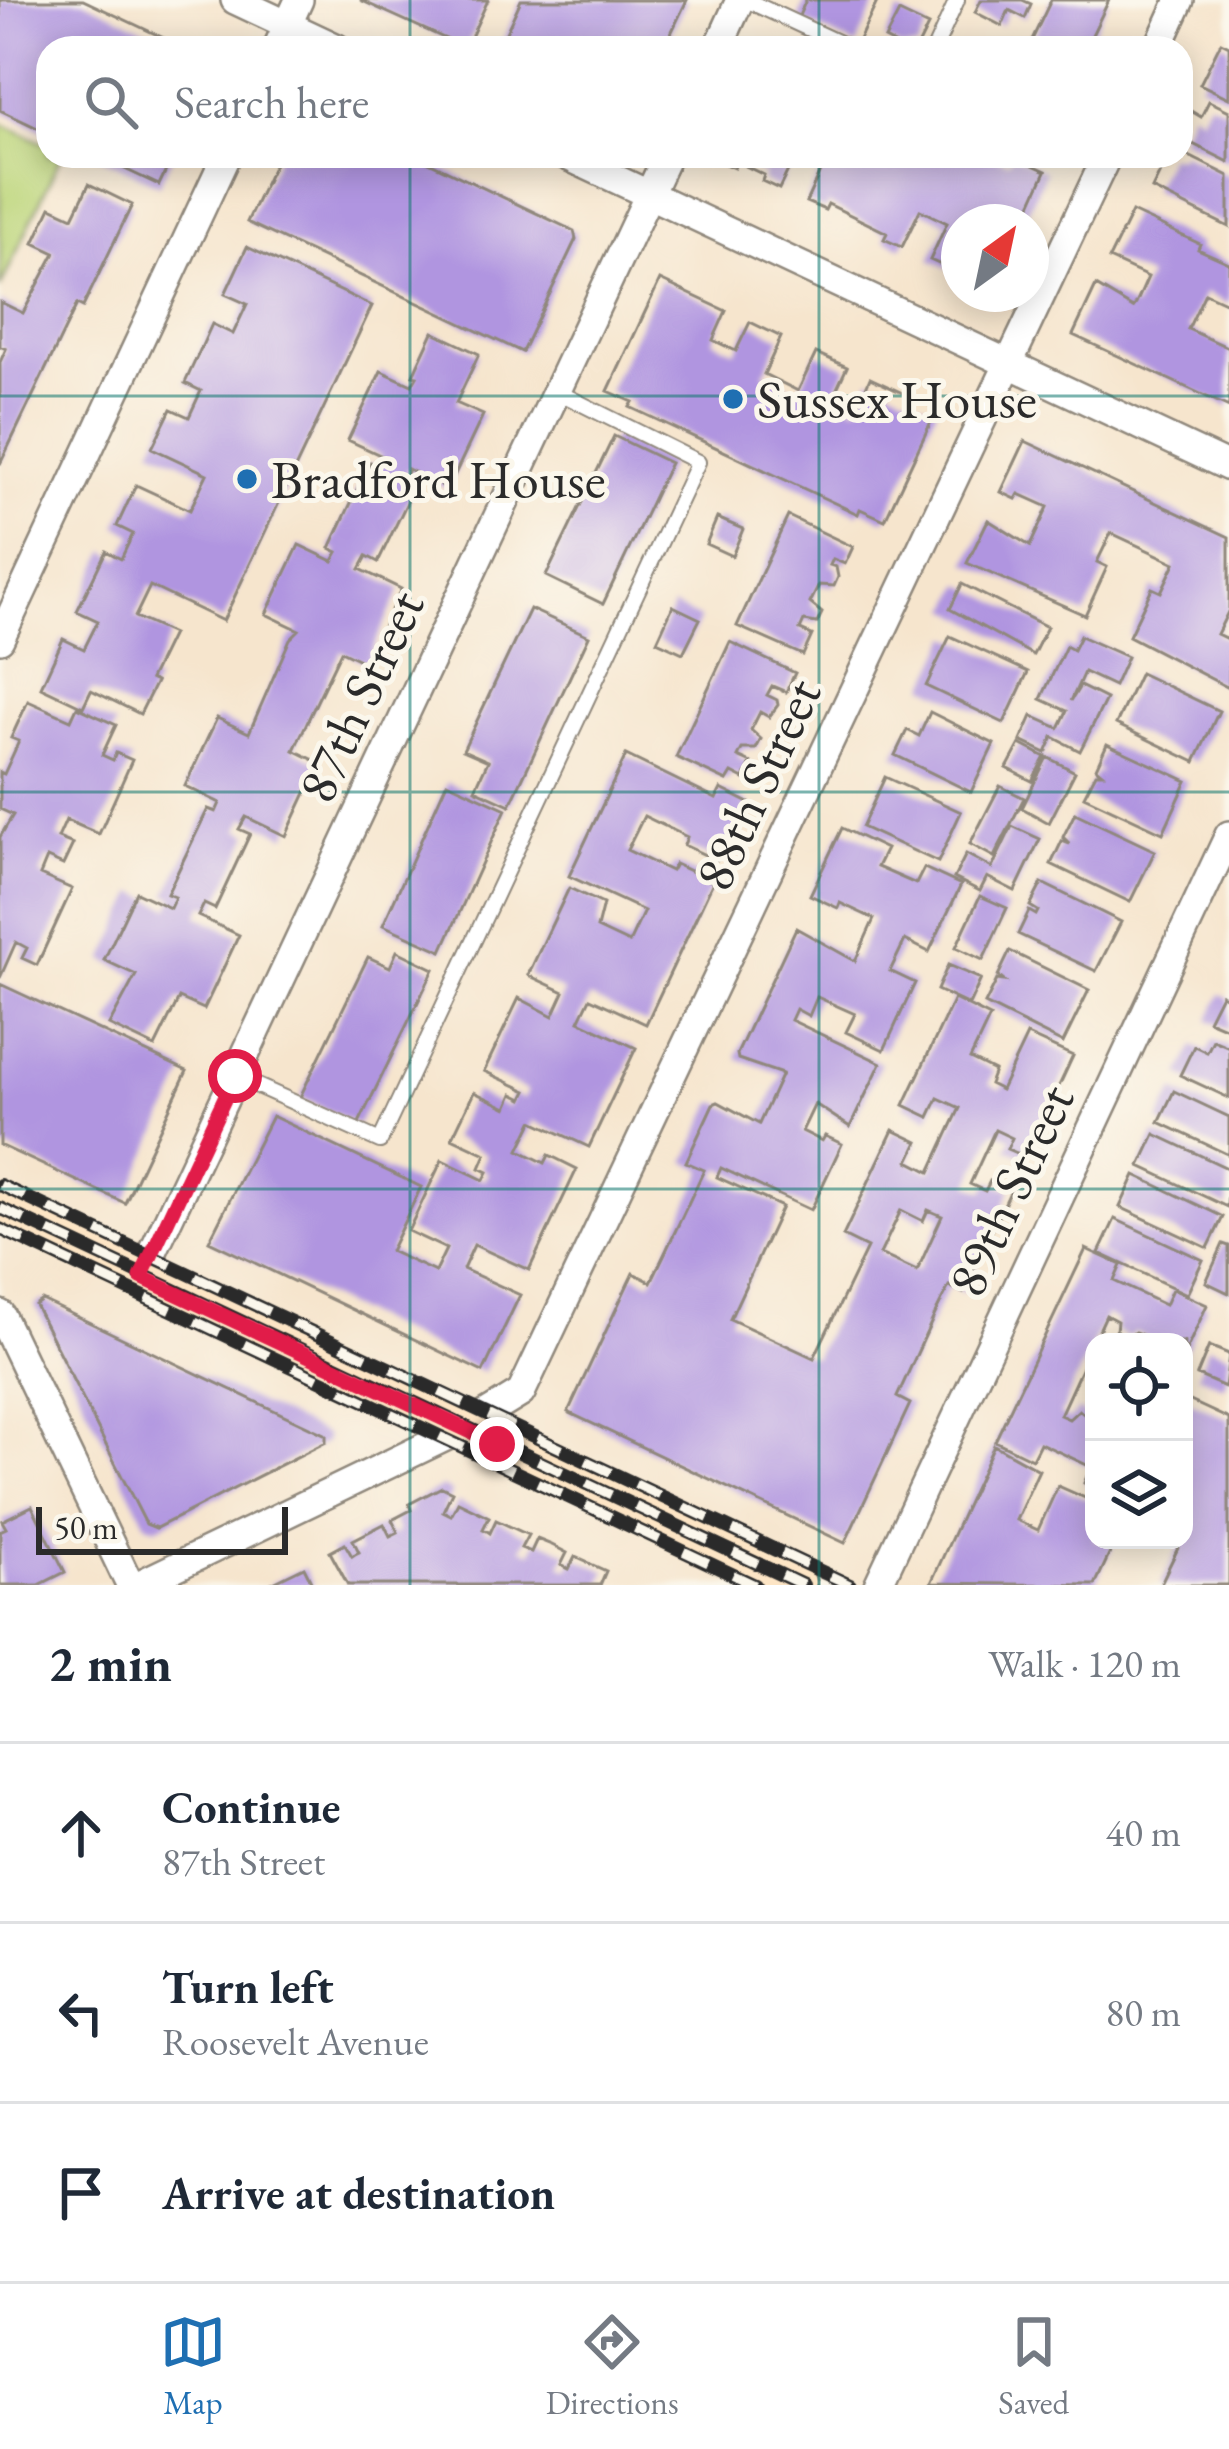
<!DOCTYPE html>
<meta charset="utf-8">
<style>
:root{--surface:#fff;--page:#f2f2f3;--text:#1f2937;--muted:#747a83;--line:#e0e1e3;--accent:#1f6fb2}
body{margin:0;font-family:"EB Garamond",serif;background:var(--page);color:var(--text)}
.controls{position:absolute;right:36px;bottom:36px;display:grid;overflow:hidden;border-radius:24px;box-shadow:0 6px 30px #0003}
.controls button{width:108px;height:108px;display:grid;place-items:center;padding:0;border:0;border-bottom:3px solid var(--line);background:var(--surface);color:var(--text);font:60px sans-serif}
.compass{position:absolute;left:941px;top:204px;width:108px;height:108px;border-radius:50%;background:var(--surface);box-shadow:0 6px 30px #0003;rotate:33deg}
.scale{position:absolute;left:36px;bottom:30px;width:252px;box-sizing:border-box;padding-left:12px;border:6px solid #2b2b2b;border-top:0;font-size:33px;line-height:42px;white-space:nowrap;color:#2b2b2b;-webkit-text-stroke:9px #fbf7ec;paint-order:stroke}
.stop{position:absolute;width:36px;height:36px;margin:-27px;border:9px solid #e11d48;border-radius:50%;background:#fff}
.stop.end{background:#e11d48;border-color:#fff;box-shadow:0 3px 12px #0008}
.list{margin:0;padding:0;list-style:none}
h2{display:flex;justify-content:space-between;align-items:center;height:156px;margin:0;padding:0 48px;font-size:51px}
h2 small{font-size:39px;font-weight:400;color:var(--muted)}
.list li{display:grid;grid-template-columns:78px 1fr auto;gap:36px;align-items:center;box-sizing:border-box;height:180px;padding:0 48px;border-top:3px solid var(--line)}
.list b{display:block;font-size:45px;white-space:nowrap}
.list p{margin:0;font-size:39px;white-space:nowrap;color:var(--muted)}
.list em{font-size:39px;font-style:normal;color:var(--muted)}
.icon{flex:none;width:66px;height:66px;fill:none;stroke:currentColor;stroke-width:2;stroke-linecap:round;stroke-linejoin:round}
.map{position:relative;flex:none;width:1229px;height:1585px;overflow:hidden}
.search{position:absolute;background:var(--surface);box-shadow:0 6px 30px #0003;left:36px;right:36px;top:36px;height:132px;display:flex;align-items:center;gap:30px;box-sizing:border-box;padding:0 42px;border-radius:36px;color:var(--muted);font-size:45px}
.sheet{height:696px;background:var(--surface)}
nav{display:flex;justify-content:space-around;align-items:center;box-sizing:border-box;height:168px;border-top:3px solid var(--line);background:var(--surface);font-size:33px;color:var(--muted)}
nav a{display:grid;justify-items:center;gap:6px}
nav .on{color:var(--accent)}
.map>svg:first-child{display:block}
</style>
<div class="map">
<svg width="1229" height="1585" viewBox="0 0 1229 1585">
<rect width="100%" height="100%" fill="#fbf7ec"/>
<filter id="ink" filterUnits="userSpaceOnUse"><feTurbulence type="fractalNoise" baseFrequency=".00833" numOctaves="2"/><feDisplacementMap in="SourceGraphic" scale="24" xChannelSelector="R" yChannelSelector="G"/><feConvolveMatrix kernelMatrix="1 2 1 2 8 2 1 2 1" color-interpolation-filters="sRGB"/></filter>
<filter id="wash" filterUnits="userSpaceOnUse"><feTurbulence type="fractalNoise" baseFrequency=".004" numOctaves="4" result="noise"/><feDisplacementMap in="SourceGraphic" scale="48" xChannelSelector="R" yChannelSelector="G"/><feGaussianBlur stdDeviation="2.7" result="paint"/><feColorMatrix in="noise" values="0 0 0 0 0 0 0 0 0 0 0 0 0 0 0 0 0 1.4 0 .05"/><feComposite in="paint" operator="in"/></filter>
<g filter="url(#wash)">
<rect width="100%" height="100%" fill="#f6e5cd"/>
<path fill="#bcd579" stroke="#748052" stroke-width="3" d="M0,123L48,145V156H61L0,288Z"/>
<g id="blocks">
<path fill="#b095e0" fill-rule="evenodd" d="M0,0H83L185,48H48V133L0,110Z
M360,0H488L466,48Z
M521,0H687L664,48H499Z
M806,0H878L856,46L798,18Z
M981,0H1022L1031,4L1025,18L1009,10L1002,26L975,12Z
M1051,0H1109L1091,37L1099,41L1096,48H1028Z
M899,12L928,26L917,48H902L885,39Z
M1221,42L1229,46V98L1200,84Z
M1209,101L1229,111V162L1181,138L1191,111L1201,117Z
M1181,152L1229,176V227L1152,189L1168,156H1181Z
M97,156H173L159,185Z
M278,156H416L574,231L576,239L522,352L247,222Z
M718,156H795L779,189L762,181L764,175L737,162L734,168L716,160Z
M803,156H880L901,166L905,156H993L1007,162L1013,156L1046,171L1023,222H959V266L951,262L948,268L930,260L947,223L920,210L902,247L884,239L887,233L828,204L825,210L806,202L823,165Z
M89,184L132,205L83,307L77,304L0,464V362L6,349L0,346V302L23,313L55,253L34,243L51,207L73,217Z
M1132,212L1200,244L1198,249L1229,263V304L1205,293L1188,329L1229,348V407L1073,335L1096,286L1133,308L1136,304L1148,277L1109,259Z
M247,247L372,306L223,621L150,586L135,617L172,634L150,679L156,682L140,714L91,690L83,707L41,687L63,639L84,649L98,621L77,611L106,551L121,559L133,534L117,526L136,485L190,510L207,474L152,448L171,409L189,417L201,391L185,383L212,324L233,334L247,304L225,294Z
M660,280L726,311L713,340L736,351L750,322L781,337L764,374L798,391L816,353L847,367L833,397L857,408L870,378L937,409L885,520L860,509L858,514L630,407L633,402L608,391Z
M433,332L479,354L456,403L483,415L448,489L408,469L402,484L413,490L378,562L367,556L360,569L401,589L366,663L341,651L317,701L294,750L320,763L286,836L246,817L239,829L250,834L215,909L204,904L198,916L239,935L204,1009L179,998L155,1047L109,1025L136,975L104,960L136,892L170,908L175,897L167,894L208,809L216,812L220,803L185,786L217,718L249,733L290,639L299,630L266,614L299,545L333,561L338,552L330,548L370,462L377,465L382,456L348,440L381,371L412,385L417,376L413,375Z
M614,436L670,463L603,604L546,576Z
M1025,441L1229,537V610L1217,634L1229,640V688L1129,636L1152,588L1161,592L1175,563L1111,533L1097,562L1107,567L1085,615L967,563L988,520L1030,546L1048,507L1019,494L1016,499L1001,492Z
M788,516L853,547L845,564L833,559L830,565L836,567L838,577L834,586L819,585L810,603L822,613L817,623L804,621L800,630L812,635L803,655L737,626Z
M717,518L743,529L732,556L706,544Z
M962,584L1047,627L1033,655L950,609Z
M673,606L700,619L683,653L657,641Z
M530,609L589,636L510,805L475,789L488,761L463,750Z
M950,636L1028,672L1004,723L926,686Z
M1080,636L1127,657L1114,686L1084,672L1071,701L1080,686L1106,699L1080,751L1053,737L1046,753L1021,741L1032,716L1059,728L1067,711L1041,699L1066,646L1073,650Z
M730,642L795,673L786,692L772,686L767,695L777,700L778,705L769,717L760,712L751,730L761,739L756,749H742L738,757L751,763L744,779L732,773L727,781L676,757Z
M1140,673L1219,711L1195,762L1116,724Z
M28,701L71,720L77,707L116,725L102,755L113,760L116,753L132,760L99,834L66,820L58,838L73,844L63,865L47,858L40,875L72,889L37,965L22,958L27,948L16,942L0,978V837L13,815L0,809V772L4,774L19,741L11,738Z
M930,712L994,744L971,792L895,755L907,730L919,736Z
M1020,744L1045,757L1032,781L1007,768Z
M1107,744L1187,781L1163,833L1084,796L1096,773H1102L1096,768Z
M626,755L716,799L721,789L749,803L723,857L716,860L684,845L687,837L644,816L627,850L671,871L675,864L713,882L646,1024L590,998L579,1021L636,1048L589,1147L533,1121L519,1150L545,1163L549,1155L577,1169L529,1270L474,1245L463,1269L520,1295L483,1372L209,1241L272,1116L421,1187L390,1251L435,1272L446,1249L408,1231L442,1160L484,1180L488,1172L480,1168L486,1154L452,1138L474,1092L507,1108L513,1094L523,1099L527,1091L484,1071L519,998L553,1016L564,992L528,975L569,888L603,904L597,928L629,943L644,911L569,876Z
M1047,757L1075,772L1049,823L1022,808Z
M885,777L961,812L938,862L862,827Z
M447,782L506,809L442,951L383,925Z
M1000,786L1024,798L994,857L970,844Z
M1075,813L1155,851L1130,902L1051,864L1062,841L1070,844L1063,837Z
M1012,826L1040,839L1015,891L987,877L980,891L954,878L966,854L992,868Z
M842,828L886,849L877,867L916,884L924,868L961,885L929,952L905,940L890,971L915,983L884,1050L846,1032L855,1014L817,997L809,1016L796,1009L791,1020L881,1063L850,1127L815,1104L802,1131L822,1141L825,1136L842,1144L811,1210L721,1168L717,1177L782,1207L730,1319L814,1358L867,1248L843,1236L893,1130L918,1142L909,1161L930,1172L960,1108L938,1098L929,1117L904,1105L954,999L990,1017L970,1059L994,1071L989,1084L1001,1090L1027,1035L1073,1056L1026,1157L1007,1149L1012,1138L995,1130L970,1184L985,1191L990,1181L1011,1190L963,1293L949,1286L936,1312L897,1397L910,1404L845,1543L568,1412L633,1273L651,1282L665,1253L704,1170L686,1162L713,1104L718,1102L759,1124L782,1074L738,1059L737,1054L796,928L855,961L874,919L840,903L838,908L810,895ZM901,1210L923,1221L928,1210L942,1216L917,1271L880,1254Z
M1042,883L1121,922L1096,971L1018,934L1029,911L1036,915L1038,911L1030,906Z
M980,896L1007,908L983,960L956,947Z
M397,951L434,969L358,1125L300,1097L368,957L390,967Z
M1010,951L1089,990L1063,1043L985,1004L997,980L1004,981L998,976Z
M948,965L981,979L969,1005L937,990Z
M0,984L187,1071L125,1203L0,1145Z
M1221,994L1229,998V1029L1208,1020Z
M1213,1040L1229,1047V1098L1180,1075L1194,1046L1207,1052Z
M1174,1091L1229,1117V1155L1159,1122Z
M1155,1134L1229,1169L1227,1207L1140,1166Z
M1135,1175L1223,1217L1208,1248L1120,1207Z
M1115,1219L1203,1260L1187,1294L1099,1253Z
M1223,1244L1229,1246V1293L1206,1282Z
M1086,1249L1121,1265L1114,1281L1165,1305L1172,1289L1207,1305L1184,1355V1342H1142L1145,1336L1135,1332L1128,1337L1116,1331L1117,1321L1106,1315L1060,1415L1069,1419L1079,1410L1094,1422L1091,1427L1094,1429V1488L1084,1483L1091,1467L1040,1443L1032,1459L995,1441Z
M42,1300L326,1435V1442L156,1528L146,1524L35,1305Z
M1209,1346L1229,1354L1225,1387L1197,1375Z
M1186,1399L1229,1419V1585H1160L1179,1546L1164,1540H1184Z
M994,1445L1039,1470L1016,1520L1038,1530L1058,1486L1094,1502V1540H1116L1095,1585L931,1583Z
M442,1487L452,1492L443,1511L451,1515L458,1502L489,1517L483,1529L487,1531L490,1533L496,1520L528,1535L521,1548L531,1552L537,1539L552,1545L567,1553L561,1565L569,1569L575,1557L606,1571L600,1585H348L330,1552L345,1544L352,1556L355,1554L359,1552L353,1540L384,1524L390,1536L398,1532L392,1520L411,1510L409,1504Z
M32,1506L65,1572L39,1585H0V1531L6,1528L2,1521Z
M304,1567L313,1585H267Z"/>
</g>
</g>
<g filter="url(#ink)">
<use href="#blocks" fill-opacity="0" stroke="#90887c" stroke-width="3"/>
<g fill="none" stroke-linecap="round" stroke-linejoin="round">
<g stroke="#90887c" stroke-width="18">
<path id="service" d="M746,0L850,48
M935,48L957,0
M235,1076L380,1141L698,462L556,391"/>
</g>
<g stroke="#90887c" stroke-width="32">
<path id="minor" d="M235,0L337,48
M277,48L299,0
M718,48L740,0
M1158,48L1180,0
M567,156L1229,467
M0,639L226,156
M141,1277L667,156
M0,1314L130,1585
M138,1585L464,1428L521,1393L1107,156
M878,1585L1229,835"/>
</g>
<g stroke="#90887c" stroke-width="44">
<path id="secondary" d="M0,1212L796,1585"/>
</g>
<use href="#service" stroke="#fff" stroke-width="14"/>
<use href="#minor" stroke="#fff" stroke-width="27"/>
<use href="#secondary" stroke="#fde5c5" stroke-width="39"/>
<g stroke="#2b2b2b" stroke-width="14">
<path id="rail" d="M0,1185L850,1585
M0,1208L803,1585
M0,1229L755,1585"/>
</g>
<use href="#rail" stroke="#fbf7ec" stroke-width="9" stroke-dasharray="27" stroke-linecap="butt"/>
</g>
</g>
<g fill="none" stroke-linecap="round" stroke-linejoin="round" filter="url(#ink)">
<path stroke="#e11d48" stroke-width="15" d="M235,1076L141,1277L497,1444"/>
</g>
<path fill="none" stroke="#0f766e" stroke-width="3" stroke-opacity="0.55" d="M410,0V48M819,0V48M410,156V1585M819,156V1585M0,396H1229M0,792H1229M0,1189H1229"/>
<g fill="#1f6fb2" stroke="#fbf7ec" stroke-width="4.5">
<circle cx="733" cy="399" r="12"/>
<circle cx="247" cy="479" r="12"/>
</g>
<g text-anchor="middle" stroke-width="10" stroke-linejoin="round" paint-order="stroke">
<g font-size="54" fill="#2b2b2b" stroke="#fbf7ec" text-anchor="start">
<text x="757" y="418">Sussex House</text>
<text x="271" y="498">Bradford House</text>
</g>
<g font-size="54" fill="#2b2b2b" stroke="#fbf7ec">
<text transform="translate(360 696) rotate(-65)" y="19">87th Street</text>
<text transform="translate(757 784) rotate(-65)" y="19">88th Street</text>
<text transform="translate(1010 1190) rotate(-65)" y="19">89th Street</text>
</g>
</g>
</svg>
<div class="controls">
<button><svg class="icon" aria-label="locate" viewBox="0 0 24 24"><circle cx="12" cy="12" r="6"/><path d="M12 2v4M12 18v4M2 12h4M18 12h4"/></svg></button>
<button><svg class="icon" aria-label="layers" viewBox="0 0 24 24"><path d="M12 4l9 5-9 5-9-5zM3 14l9 5 9-5"/></svg></button>
</div>
<svg class="compass" viewBox="-18 -18 36 36"><path d="M0-13l5 13h-10z" fill="#e53935"/><path d="M0 13l5-13h-10z" fill="#747a83"/></svg>
<div class="scale">50 m</div>
<div class="stop" style="left:235px;top:1076px"></div>
<div class="stop end" style="left:497px;top:1444px"></div>
<div class="search"><svg class="icon" aria-label="search" viewBox="0 0 24 24"><circle cx="10" cy="10" r="6"/><path d="M15 15l6 6"/></svg>Search here</div>
</div>
<section class="sheet">
<h2>2 min<small>Walk · 120 m</small></h2>
<ul class="list">
<li><svg class="icon" aria-label="ahead" viewBox="0 0 24 24"><path d="M12 20V5M6 11l6-6 6 6"/></svg><div><b>Continue</b><p>87th Street</p></div><em>40 m</em></li>
<li><svg class="icon" aria-label="left" viewBox="0 0 24 24"><path d="M17 20v-9H6M10 6l-5 5 5 5"/></svg><div><b>Turn left</b><p>Roosevelt Avenue</p></div><em>80 m</em></li>
<li><svg class="icon" aria-label="arrive" viewBox="0 0 24 24"><path d="M6 21V4h12l-3 4 3 4H6"/></svg><div><b>Arrive at destination</b></div></li>
</ul>
</section>
<nav>
<a class="on"><svg class="icon" aria-label="map" viewBox="0 0 24 24"><path d="M3 6l6-2 6 2 6-2v14l-6 2-6-2-6 2zM9 4v14M15 6v14"/></svg>Map</a>
<a><svg class="icon" aria-label="directions" viewBox="0 0 24 24"><path d="M12 3l9 9-9 9-9-9zM9 14v-3h6M13 9l2 2-2 2"/></svg>Directions</a>
<a><svg class="icon" aria-label="saved" viewBox="0 0 24 24"><path d="M7 4h10v16l-5-4-5 4z"/></svg>Saved</a>
</nav>
